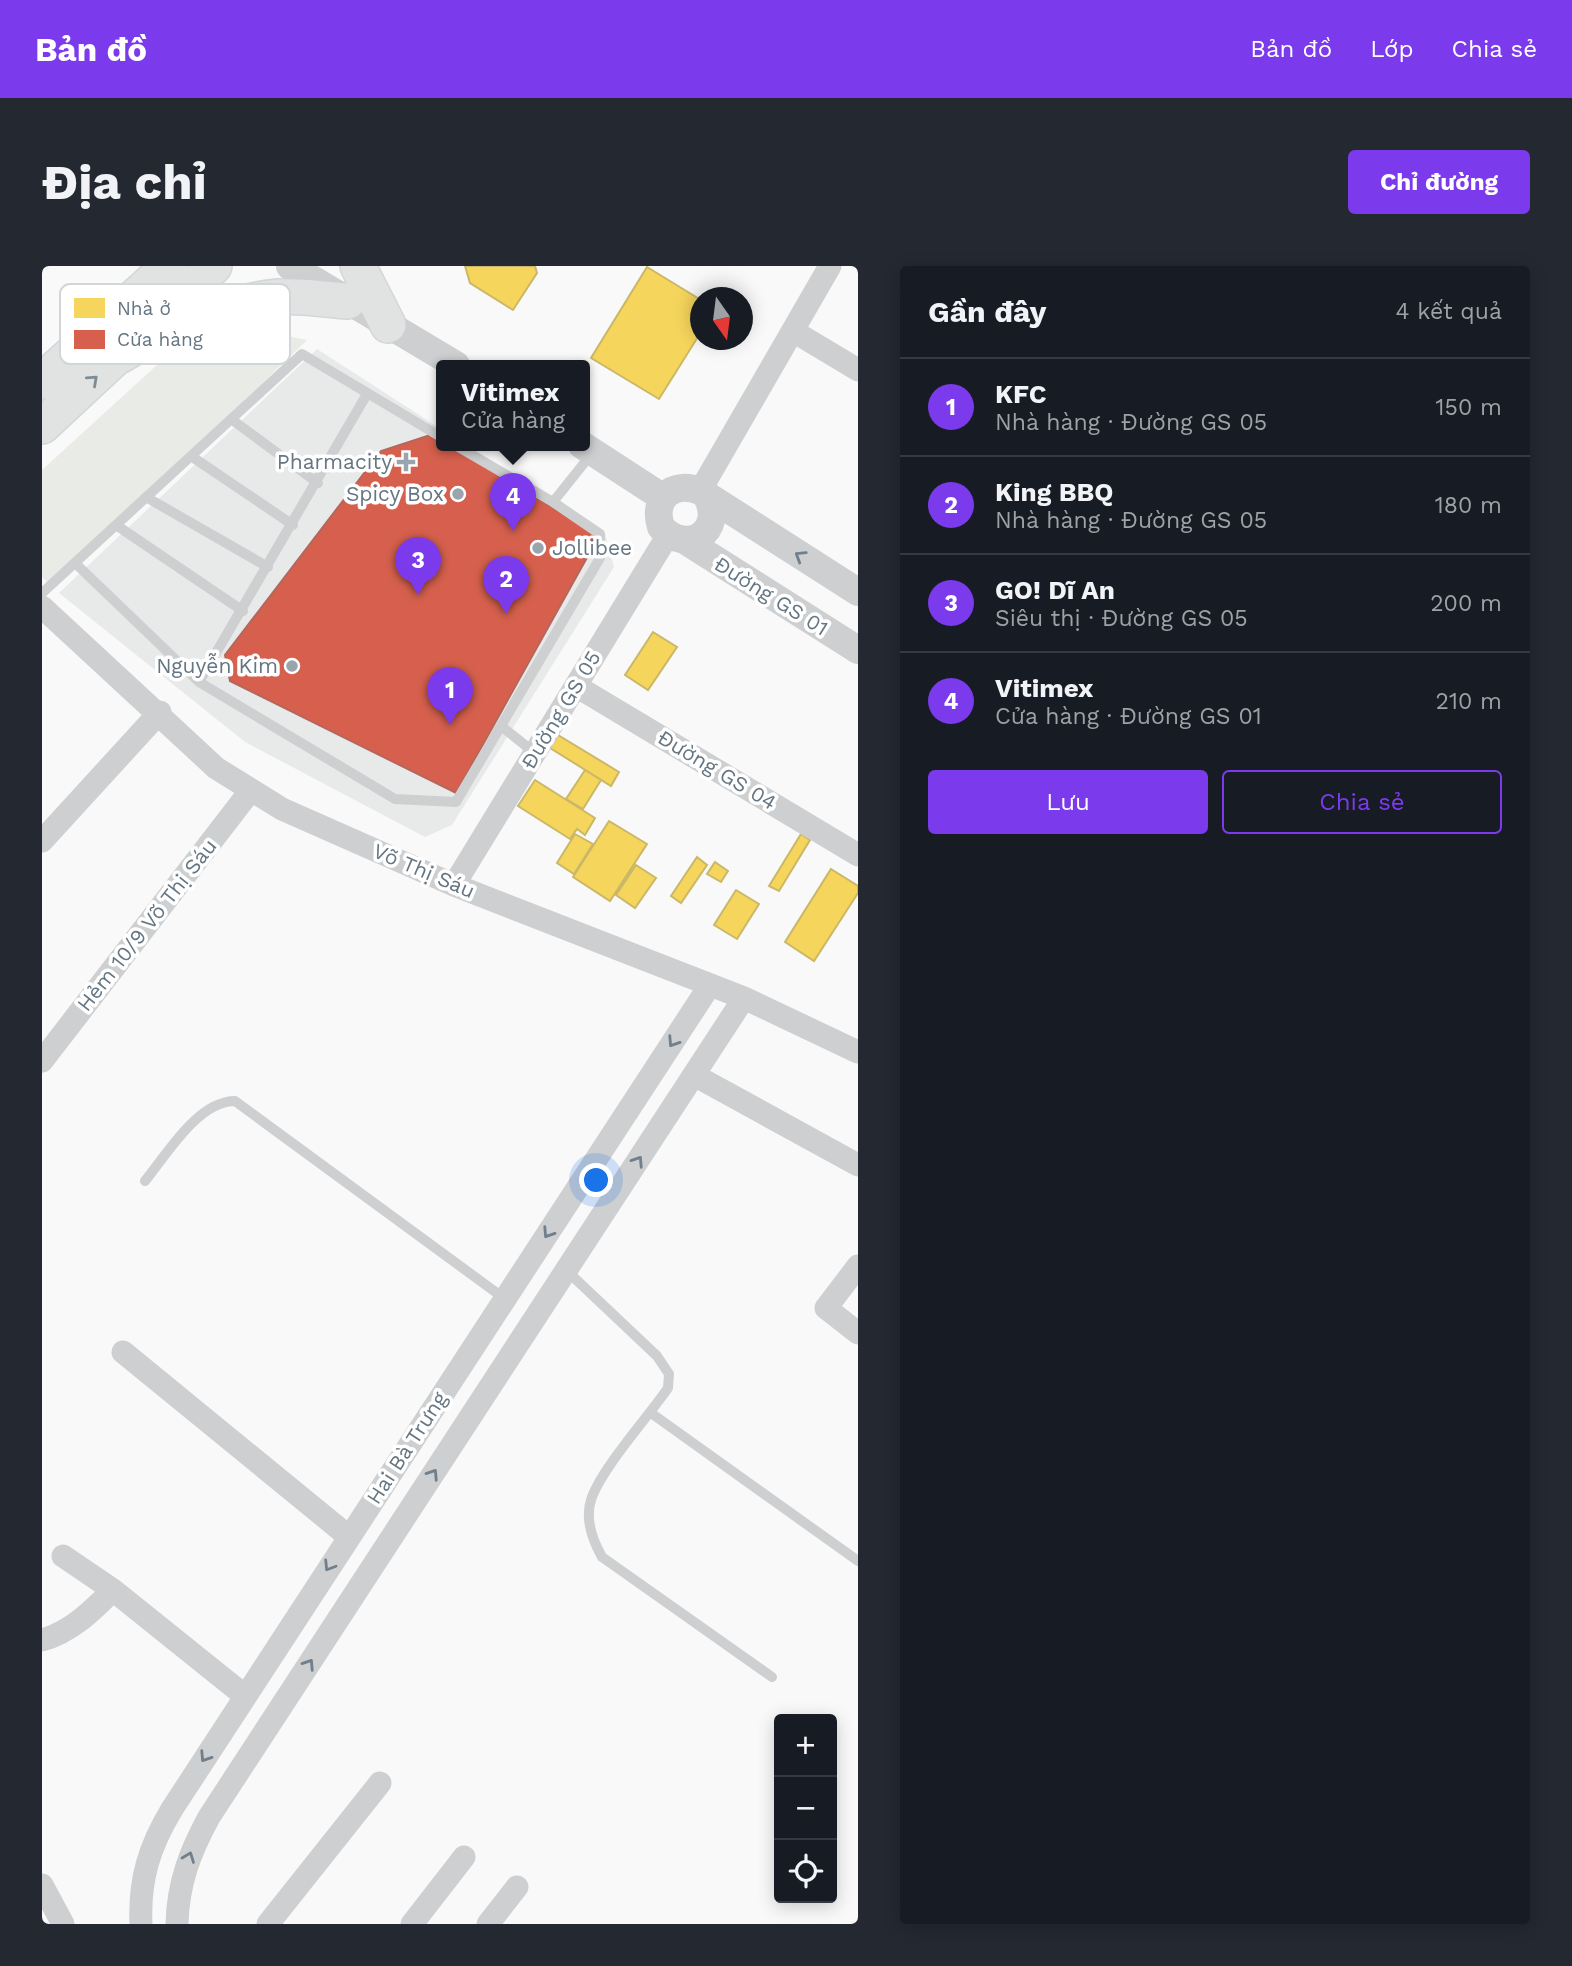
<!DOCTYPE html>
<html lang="vi">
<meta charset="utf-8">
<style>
:root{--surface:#171b24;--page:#242831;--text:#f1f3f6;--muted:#9ea1a6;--line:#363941;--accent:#7c3aed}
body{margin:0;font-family:"Work Sans",sans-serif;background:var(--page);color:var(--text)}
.controls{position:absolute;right:21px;bottom:21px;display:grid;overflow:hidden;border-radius:7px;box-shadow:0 4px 18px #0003}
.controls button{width:63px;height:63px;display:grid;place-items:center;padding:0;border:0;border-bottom:2px solid var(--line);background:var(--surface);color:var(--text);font:35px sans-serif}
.compass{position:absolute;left:648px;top:21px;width:63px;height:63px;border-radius:50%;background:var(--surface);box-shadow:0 4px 18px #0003;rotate:166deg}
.you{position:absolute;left:555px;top:915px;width:24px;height:24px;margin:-18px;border:5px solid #fff;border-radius:50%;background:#1a73e8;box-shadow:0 0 0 10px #1a73e833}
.badge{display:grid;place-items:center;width:46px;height:46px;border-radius:50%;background:var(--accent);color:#fff;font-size:23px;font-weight:700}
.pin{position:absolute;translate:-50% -58px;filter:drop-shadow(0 2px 4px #0008)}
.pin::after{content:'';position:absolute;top:37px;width:24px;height:21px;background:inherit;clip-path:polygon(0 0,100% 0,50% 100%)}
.popup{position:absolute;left:394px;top:94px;width:154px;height:91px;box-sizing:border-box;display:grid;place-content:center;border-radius:7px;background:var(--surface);filter:drop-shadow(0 2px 5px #0005);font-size:23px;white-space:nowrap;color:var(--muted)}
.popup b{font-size:26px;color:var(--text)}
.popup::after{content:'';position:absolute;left:50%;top:100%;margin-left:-14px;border:14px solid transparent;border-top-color:var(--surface)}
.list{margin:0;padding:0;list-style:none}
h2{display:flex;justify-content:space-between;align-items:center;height:91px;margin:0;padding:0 28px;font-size:30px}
h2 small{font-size:23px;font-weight:400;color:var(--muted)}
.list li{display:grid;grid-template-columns:46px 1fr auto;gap:21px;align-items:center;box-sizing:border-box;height:98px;padding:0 28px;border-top:2px solid var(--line)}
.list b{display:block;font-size:26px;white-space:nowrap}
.list p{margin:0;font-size:23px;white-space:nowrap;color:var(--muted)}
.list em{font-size:23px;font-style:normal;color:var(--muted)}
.actions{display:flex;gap:14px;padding:21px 28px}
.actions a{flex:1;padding:16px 0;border:2px solid var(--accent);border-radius:7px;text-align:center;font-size:24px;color:var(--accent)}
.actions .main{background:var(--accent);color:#fff}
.icon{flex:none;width:38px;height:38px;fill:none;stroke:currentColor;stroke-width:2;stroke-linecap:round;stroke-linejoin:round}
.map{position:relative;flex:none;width:816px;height:1658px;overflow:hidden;border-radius:7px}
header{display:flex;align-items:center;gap:42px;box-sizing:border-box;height:98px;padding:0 35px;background:var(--accent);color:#fff}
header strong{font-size:33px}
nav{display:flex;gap:38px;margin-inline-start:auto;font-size:24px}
.intro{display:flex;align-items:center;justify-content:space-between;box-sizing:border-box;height:168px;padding:0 42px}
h1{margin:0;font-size:49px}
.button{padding:18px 32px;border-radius:7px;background:var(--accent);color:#fff;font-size:24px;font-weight:700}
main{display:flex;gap:42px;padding:0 42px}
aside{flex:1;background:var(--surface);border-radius:7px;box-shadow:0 4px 18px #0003}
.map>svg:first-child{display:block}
</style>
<header>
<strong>Bản đồ</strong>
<nav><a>Bản đồ</a><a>Lớp</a><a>Chia sẻ</a></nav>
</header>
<div class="intro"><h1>Địa chỉ</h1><a class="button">Chỉ đường</a></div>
<main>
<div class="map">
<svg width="816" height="1658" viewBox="0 0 816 1658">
<rect width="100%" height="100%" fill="#f9f9f9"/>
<path fill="#e8e9e9" d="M275,83L399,163V179H425L563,268L572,301L410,559L383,571L203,476L17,327Z"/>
<path fill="#e8ebe6" d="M235,68L265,74L10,320L0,311V204L127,88L181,69Z"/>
<path fill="#f6d55c" stroke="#cab868" stroke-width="2" d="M423,0H493L495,7L471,44L428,17Z
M605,1L659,34V66L617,133L549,92Z
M611,366L635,381L606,424L583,409Z
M516,469L577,506L569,520L508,482Z
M543,504L559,514L541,543L524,533Z
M493,514L553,552L543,569L535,563L528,573L476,540Z
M567,555L605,578L568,635L531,611Z
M533,568L551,578L532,608L515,597Z
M759,568L768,574L737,625L727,620Z
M655,591L665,599L639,637L629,630Z
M673,596L686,605L679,616L665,608Z
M594,599L614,612L593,642L574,629Z
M789,603L816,620V627L772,695L743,676Z
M694,624L717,638L695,673L672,659Z"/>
<path fill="#d6604d" stroke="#b4675d" stroke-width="2" d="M391,168L399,173V179H409L557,270L414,527L188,415L183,389L339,185Z"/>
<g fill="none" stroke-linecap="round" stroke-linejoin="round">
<g stroke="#d5d6d7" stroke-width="38">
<path id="primary" d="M316,0L346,59
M77,90C128,60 177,37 237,31C259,29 284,34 306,35
M0,115L127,0
M0,160L172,0"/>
</g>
<path stroke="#cecfd0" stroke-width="10" d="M189,153L276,217
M149,190L251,259
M104,231L226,301
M511,236L551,186
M74,259L201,345
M33,297L157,416L353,533L414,536L558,292V268L511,236L413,179
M0,327L260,88L399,171
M157,416L325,128
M459,460L493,487
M103,915C125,888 156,835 193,835L463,1033
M524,1004L615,1090L627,1108L626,1122C607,1150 558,1204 549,1234C543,1253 551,1275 560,1291L730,1411
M609,1147L816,1295"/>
<path stroke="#cecfd0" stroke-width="23" d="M751,65L816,104
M658,225L788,0
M0,341L174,502L240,543L412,619L702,732L816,786
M534,420L816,589
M0,575L118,446
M412,619L626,269
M0,795L209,524
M652,809L816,899
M816,1000L784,1042L816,1067
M81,1086L306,1270
M21,1290L71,1324L203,1430
M0,1374C29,1366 50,1345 71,1324
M0,1619L21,1658
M99,1658C97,1614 107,1581 130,1543L668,719
M135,1658C136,1617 148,1586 167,1551L702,732
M226,1658L338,1517
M370,1658L422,1591
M446,1658L475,1621"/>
<path stroke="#cecfd0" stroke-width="28" d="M248,0L414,99
M540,179L620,231
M665,231C683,265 645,290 619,261C610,233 630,214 658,225L816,326
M644,275L816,384"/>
<use href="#primary" stroke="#e1e2e2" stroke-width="35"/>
</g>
<defs><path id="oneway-chevron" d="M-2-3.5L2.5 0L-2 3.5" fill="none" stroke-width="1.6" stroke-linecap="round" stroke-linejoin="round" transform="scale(1.75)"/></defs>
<use stroke="#7e8c96" href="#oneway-chevron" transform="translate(51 114) rotate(-42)"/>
<g stroke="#707f8b">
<use href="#oneway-chevron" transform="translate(758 290) rotate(-148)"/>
<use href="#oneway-chevron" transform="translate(631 776) rotate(123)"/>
<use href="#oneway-chevron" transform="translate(596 895) rotate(-57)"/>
<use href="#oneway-chevron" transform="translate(506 967) rotate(123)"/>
<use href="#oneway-chevron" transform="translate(391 1208) rotate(-57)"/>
<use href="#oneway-chevron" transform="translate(287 1300) rotate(122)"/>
<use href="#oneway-chevron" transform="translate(267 1398) rotate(-57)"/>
<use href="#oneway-chevron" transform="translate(163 1491) rotate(123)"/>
<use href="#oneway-chevron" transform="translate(147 1591) rotate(-69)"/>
</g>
<g fill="#99a4ac" stroke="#fff" stroke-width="2.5">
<path d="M360.5 185.5h7v7h7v7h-7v7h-7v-7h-7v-7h7z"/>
<circle cx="416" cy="228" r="7"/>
<circle cx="496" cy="282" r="7"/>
<circle cx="250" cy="400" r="7"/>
</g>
<g text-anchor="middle" stroke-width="7" stroke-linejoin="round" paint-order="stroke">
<g font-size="21" fill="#657683" stroke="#fff" text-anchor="end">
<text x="350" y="203">Pharmacity</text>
<text x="402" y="235">Spicy Box</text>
<text x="510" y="289" text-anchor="start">Jollibee</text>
<text x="236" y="407">Nguyễn Kim</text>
</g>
<g font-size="21" fill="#657683" stroke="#fff">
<text transform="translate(729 330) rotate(32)" y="7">Đường GS 01</text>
<text transform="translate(519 444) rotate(-59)" y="7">Đường GS 05</text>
<text transform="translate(675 504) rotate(31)" y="7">Đường GS 04</text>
<text transform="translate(382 605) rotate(23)" y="7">Võ Thị Sáu</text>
<text transform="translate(105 659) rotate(-52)" y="7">Hẻm 10/9 Võ Thị Sáu</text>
<text transform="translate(365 1182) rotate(-57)" y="7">Hai Bà Trưng</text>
</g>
</g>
<rect x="18" y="18" width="230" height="80" rx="10" fill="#fff" stroke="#d1d6da" stroke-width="2"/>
<rect x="32" y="32" width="31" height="20" fill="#f6d55c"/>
<rect x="32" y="64" width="31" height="19" fill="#d6604d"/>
<g font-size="19" fill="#657683">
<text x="75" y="49">Nhà ở</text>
<text x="75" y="80">Cửa hàng</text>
</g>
</svg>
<div class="controls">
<button>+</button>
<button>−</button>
<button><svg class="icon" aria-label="locate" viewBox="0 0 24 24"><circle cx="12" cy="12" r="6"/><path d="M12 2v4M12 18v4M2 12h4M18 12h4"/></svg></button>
</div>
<svg class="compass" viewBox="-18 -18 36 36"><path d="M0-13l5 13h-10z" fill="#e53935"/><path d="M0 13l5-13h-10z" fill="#9ea1a6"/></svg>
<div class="you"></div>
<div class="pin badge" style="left:408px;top:459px">1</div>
<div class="pin badge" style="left:464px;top:348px">2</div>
<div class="pin badge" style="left:376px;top:329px">3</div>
<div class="pin badge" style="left:471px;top:265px">4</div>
<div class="popup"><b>Vitimex</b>Cửa hàng</div>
</div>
<aside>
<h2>Gần đây<small>4 kết quả</small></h2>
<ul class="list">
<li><span class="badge">1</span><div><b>KFC</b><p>Nhà hàng · Đường GS 05</p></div><em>150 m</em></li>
<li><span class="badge">2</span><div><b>King BBQ</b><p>Nhà hàng · Đường GS 05</p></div><em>180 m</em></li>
<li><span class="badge">3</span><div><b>GO! Dĩ An</b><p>Siêu thị · Đường GS 05</p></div><em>200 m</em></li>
<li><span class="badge">4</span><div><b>Vitimex</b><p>Cửa hàng · Đường GS 01</p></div><em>210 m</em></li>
</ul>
<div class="actions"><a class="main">Lưu</a><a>Chia sẻ</a></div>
</aside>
</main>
